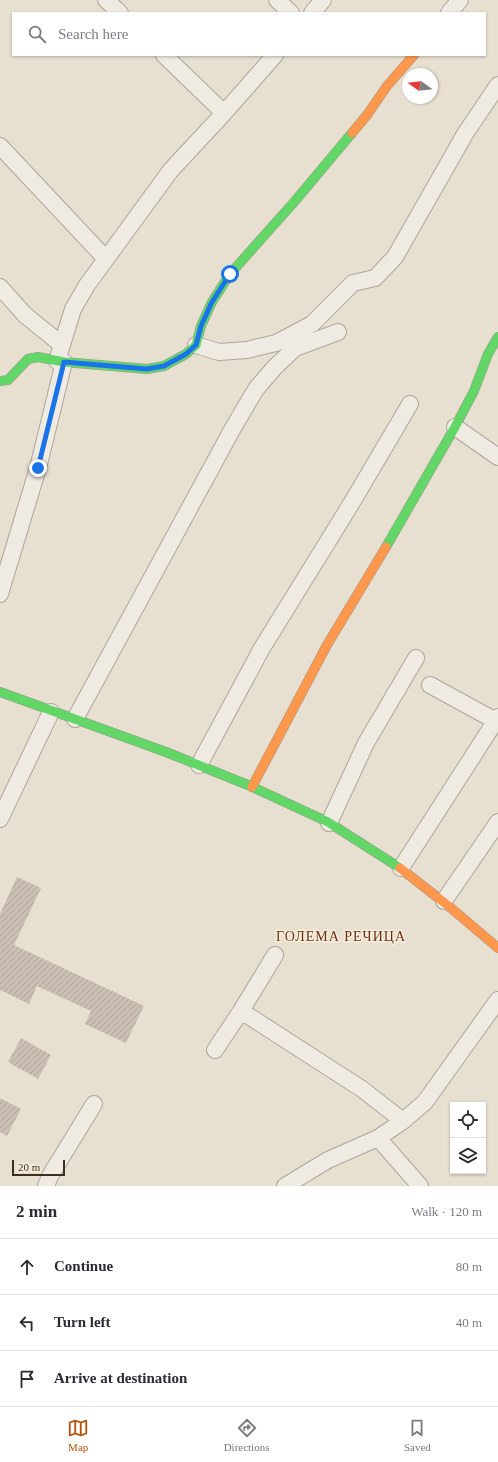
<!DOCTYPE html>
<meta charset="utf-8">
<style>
:root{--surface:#fff;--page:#f7f7f7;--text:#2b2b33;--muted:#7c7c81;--line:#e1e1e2;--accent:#b45309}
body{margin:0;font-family:Georgia,serif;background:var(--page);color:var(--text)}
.controls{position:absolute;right:12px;bottom:12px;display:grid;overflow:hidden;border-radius:0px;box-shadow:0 1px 3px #0004}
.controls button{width:36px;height:36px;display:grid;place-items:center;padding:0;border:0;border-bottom:1px solid var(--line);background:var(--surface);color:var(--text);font:20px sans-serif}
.compass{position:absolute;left:402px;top:68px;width:36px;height:36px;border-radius:50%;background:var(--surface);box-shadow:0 1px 3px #0004;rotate:284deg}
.scale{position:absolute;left:12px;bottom:10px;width:53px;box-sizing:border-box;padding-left:4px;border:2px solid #3d2e20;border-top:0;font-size:11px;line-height:14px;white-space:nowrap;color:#3d2e20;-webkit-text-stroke:3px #f7eed8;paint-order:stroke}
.stop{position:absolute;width:12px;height:12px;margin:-9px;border:3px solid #1a73e8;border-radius:50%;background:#fff}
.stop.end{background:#1a73e8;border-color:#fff;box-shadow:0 1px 4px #0008}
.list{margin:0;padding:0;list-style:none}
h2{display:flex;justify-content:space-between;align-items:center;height:52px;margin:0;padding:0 16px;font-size:17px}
h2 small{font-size:13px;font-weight:400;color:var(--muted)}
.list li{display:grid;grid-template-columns:26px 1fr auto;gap:12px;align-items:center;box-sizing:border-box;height:56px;padding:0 16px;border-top:1px solid var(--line)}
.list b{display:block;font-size:15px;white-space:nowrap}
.list em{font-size:13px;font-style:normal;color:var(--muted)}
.icon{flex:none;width:22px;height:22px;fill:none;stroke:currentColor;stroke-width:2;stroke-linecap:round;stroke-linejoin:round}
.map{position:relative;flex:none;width:498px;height:1186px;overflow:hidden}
.search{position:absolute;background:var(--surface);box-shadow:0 1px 3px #0004;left:12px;right:12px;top:12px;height:44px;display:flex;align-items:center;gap:10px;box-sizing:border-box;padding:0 14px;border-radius:0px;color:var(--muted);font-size:15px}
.sheet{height:220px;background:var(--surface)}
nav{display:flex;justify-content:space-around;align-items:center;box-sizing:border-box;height:56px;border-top:1px solid var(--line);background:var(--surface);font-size:11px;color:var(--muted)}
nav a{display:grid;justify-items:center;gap:2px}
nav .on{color:var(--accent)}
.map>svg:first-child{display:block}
</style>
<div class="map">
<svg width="498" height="1186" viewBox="0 0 498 1186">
<defs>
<pattern id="building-hatch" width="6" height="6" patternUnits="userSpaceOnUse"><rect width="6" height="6" fill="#cbbfb2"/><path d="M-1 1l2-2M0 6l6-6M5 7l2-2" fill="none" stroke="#afa499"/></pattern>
</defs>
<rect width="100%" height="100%" fill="#e7e0d1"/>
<path fill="url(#building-hatch)" d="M17,877L41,888L14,945L144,1006L126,1043L85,1024L91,1011L37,986L29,1004L0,990V914Z
M21,1038L51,1055L38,1079L8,1062Z
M0,1098L21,1109L7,1136L0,1132Z"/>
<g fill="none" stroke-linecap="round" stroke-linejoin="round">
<g stroke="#ada599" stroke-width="18">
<path id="street" d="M106,0L120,13
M277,0L291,13
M312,13L323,0
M449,13L460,0
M164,55L224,113
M0,146L106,259
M0,287L25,315L62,345
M196,345L219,352L247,350L276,343L312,324L353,283L375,278L395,257L465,134L498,85
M57,361L73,309L87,285L171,170L224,113L275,55
M455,427L498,457
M0,594L38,468L64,362
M430,685L496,721
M75,719L233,428L256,389L275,367L295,348L338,332
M199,765L262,648L351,504L410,404
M0,819L51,712
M329,823L366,743L416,658
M401,868L498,717
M444,901L498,822
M241,1011L362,1089L403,1121
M215,1050L241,1011L275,955
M378,1138L420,1186
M46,1186L50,1176L94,1104
M285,1186L328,1160L378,1138L403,1121L425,1102L498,1000"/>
</g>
<g stroke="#9c958a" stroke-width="10">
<path id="fast" d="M0,381L8,380L28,359L38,357L64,362L147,369L164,366L186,354L196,345L201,326L212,302L230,274L295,201L352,133
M386,547L455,427L474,391L488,354L498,337
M0,692L166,752L248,785L328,822L400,868"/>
</g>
<g stroke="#9c958a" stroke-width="10">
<path id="slow" d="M352,133L367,115L387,86L414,55
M252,787L327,645L386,547
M400,868L451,908L498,948"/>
</g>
<use href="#street" stroke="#efebe3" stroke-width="16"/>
<use href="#fast" stroke="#63d668" stroke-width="9"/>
<use href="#slow" stroke="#ff974d" stroke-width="9"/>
</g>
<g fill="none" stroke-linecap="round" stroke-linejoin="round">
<path stroke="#1a73e8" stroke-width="5" d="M38,468L64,362L147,369L164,366L186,354L196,345L201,326L212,302L230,274"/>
</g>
<g text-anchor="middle" stroke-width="3" stroke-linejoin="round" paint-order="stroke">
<g font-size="14" letter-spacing="1" fill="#6b2e1e" stroke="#f7eed8">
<text x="341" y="941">ГОЛЕМА РЕЧИЦА</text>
</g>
</g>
</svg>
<div class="controls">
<button><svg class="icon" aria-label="locate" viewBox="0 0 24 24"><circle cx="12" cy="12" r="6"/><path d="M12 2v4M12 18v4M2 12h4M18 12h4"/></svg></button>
<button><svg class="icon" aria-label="layers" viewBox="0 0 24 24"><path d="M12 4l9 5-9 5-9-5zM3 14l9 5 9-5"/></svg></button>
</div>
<svg class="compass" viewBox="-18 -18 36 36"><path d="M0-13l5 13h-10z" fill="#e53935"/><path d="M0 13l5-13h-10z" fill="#7c7c81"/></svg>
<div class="scale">20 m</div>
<div class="stop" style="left:230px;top:274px"></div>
<div class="stop end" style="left:38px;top:468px"></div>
<div class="search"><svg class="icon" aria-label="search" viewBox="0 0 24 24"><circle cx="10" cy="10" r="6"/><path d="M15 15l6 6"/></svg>Search here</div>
</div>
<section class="sheet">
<h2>2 min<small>Walk · 120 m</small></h2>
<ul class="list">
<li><svg class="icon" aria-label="ahead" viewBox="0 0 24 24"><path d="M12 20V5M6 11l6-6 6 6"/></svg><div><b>Continue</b></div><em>80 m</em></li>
<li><svg class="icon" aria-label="left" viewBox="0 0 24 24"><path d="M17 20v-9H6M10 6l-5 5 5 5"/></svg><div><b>Turn left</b></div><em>40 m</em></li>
<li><svg class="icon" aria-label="arrive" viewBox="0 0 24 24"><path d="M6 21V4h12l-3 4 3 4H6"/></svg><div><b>Arrive at destination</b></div></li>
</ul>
</section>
<nav>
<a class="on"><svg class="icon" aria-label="map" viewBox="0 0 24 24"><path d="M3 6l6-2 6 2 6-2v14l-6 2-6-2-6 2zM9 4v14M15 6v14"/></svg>Map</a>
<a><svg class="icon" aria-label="directions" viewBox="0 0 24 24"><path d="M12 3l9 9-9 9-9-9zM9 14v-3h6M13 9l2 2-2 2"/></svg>Directions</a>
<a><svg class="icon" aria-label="saved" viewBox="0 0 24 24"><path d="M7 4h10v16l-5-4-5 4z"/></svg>Saved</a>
</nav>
